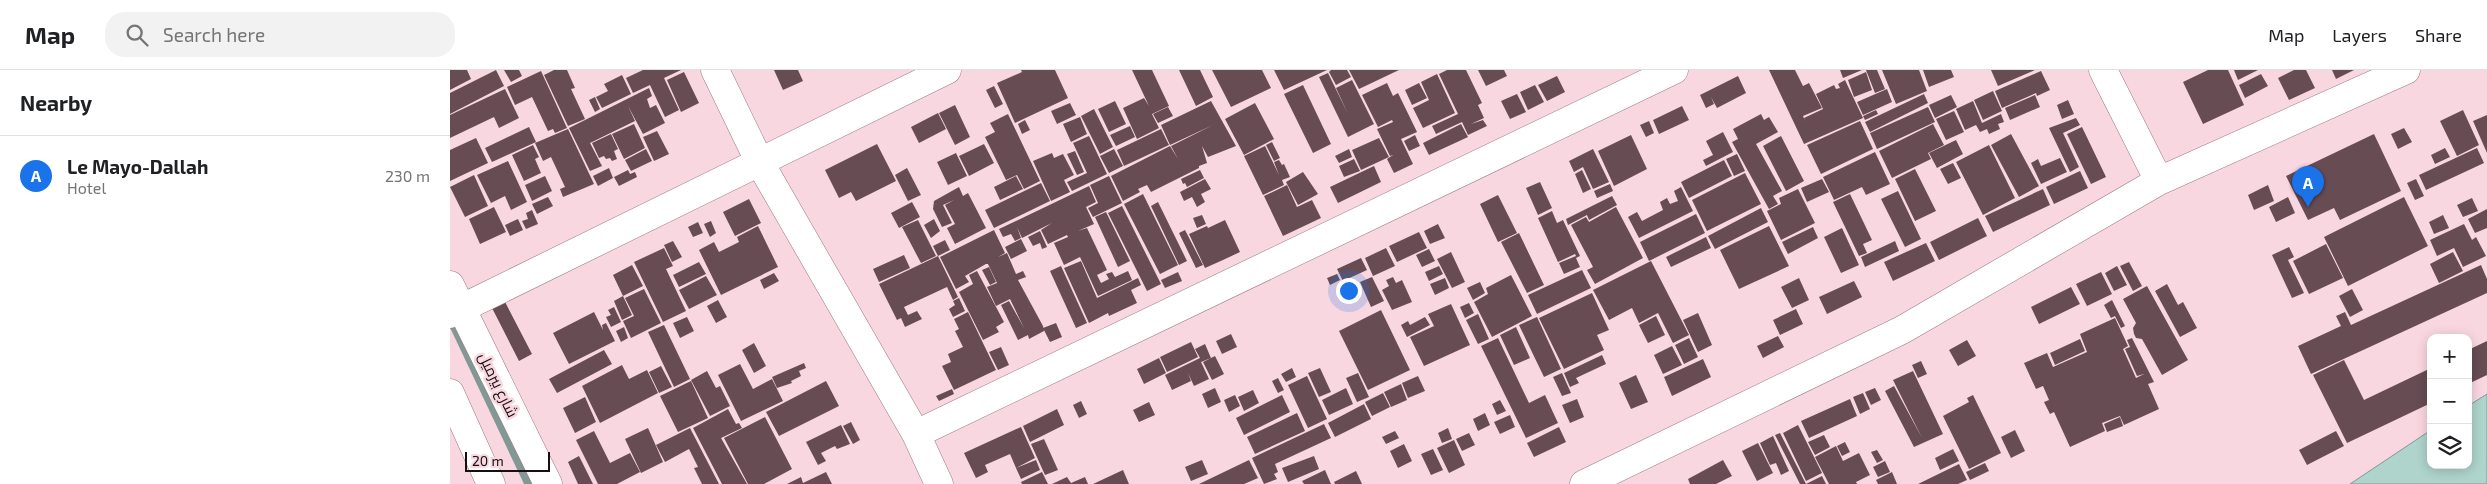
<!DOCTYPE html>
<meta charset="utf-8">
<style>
:root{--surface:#fff;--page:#f2f2f2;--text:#202124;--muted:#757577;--line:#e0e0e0;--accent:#1a73e8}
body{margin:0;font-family:"Exo 2",Cairo,sans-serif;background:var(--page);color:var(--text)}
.controls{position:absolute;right:15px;bottom:15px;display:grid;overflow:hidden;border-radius:10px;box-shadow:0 2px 12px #0003}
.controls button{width:45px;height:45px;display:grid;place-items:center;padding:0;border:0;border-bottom:1px solid var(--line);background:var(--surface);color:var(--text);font:25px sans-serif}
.scale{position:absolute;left:15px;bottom:12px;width:85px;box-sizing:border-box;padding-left:5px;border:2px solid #180d10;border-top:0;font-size:14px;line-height:18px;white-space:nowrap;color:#180d10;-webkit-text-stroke:4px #f9d7e1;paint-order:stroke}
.you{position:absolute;left:898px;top:220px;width:18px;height:18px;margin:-12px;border:4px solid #fff;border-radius:50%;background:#1a73e8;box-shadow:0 0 0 8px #1a73e833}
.badge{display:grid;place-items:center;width:32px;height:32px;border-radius:50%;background:var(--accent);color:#fff;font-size:16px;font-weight:700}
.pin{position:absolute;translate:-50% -41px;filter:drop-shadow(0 1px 2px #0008)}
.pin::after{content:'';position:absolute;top:26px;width:18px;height:15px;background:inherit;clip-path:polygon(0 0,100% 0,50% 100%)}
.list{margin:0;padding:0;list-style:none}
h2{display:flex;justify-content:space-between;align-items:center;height:65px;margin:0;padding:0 20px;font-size:21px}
h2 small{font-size:16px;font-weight:400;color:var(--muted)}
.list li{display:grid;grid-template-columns:32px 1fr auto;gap:15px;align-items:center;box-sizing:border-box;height:80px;padding:0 20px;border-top:1px solid var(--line)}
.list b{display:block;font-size:19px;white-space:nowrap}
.list p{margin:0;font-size:16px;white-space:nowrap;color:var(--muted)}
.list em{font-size:16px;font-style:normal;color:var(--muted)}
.icon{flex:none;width:28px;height:28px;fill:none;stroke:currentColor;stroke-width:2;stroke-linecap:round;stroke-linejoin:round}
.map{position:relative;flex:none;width:2037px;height:414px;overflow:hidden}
header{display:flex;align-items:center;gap:30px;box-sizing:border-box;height:70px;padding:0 25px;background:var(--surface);border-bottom:1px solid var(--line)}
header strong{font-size:24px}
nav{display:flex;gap:28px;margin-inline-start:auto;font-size:18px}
.search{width:350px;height:45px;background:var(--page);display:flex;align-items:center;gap:12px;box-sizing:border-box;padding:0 18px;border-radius:20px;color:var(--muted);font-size:19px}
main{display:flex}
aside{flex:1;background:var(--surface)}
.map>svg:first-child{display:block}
</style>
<header>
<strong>Map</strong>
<div class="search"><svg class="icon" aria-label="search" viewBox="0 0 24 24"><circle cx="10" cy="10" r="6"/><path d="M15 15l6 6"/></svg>Search here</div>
<nav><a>Map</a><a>Layers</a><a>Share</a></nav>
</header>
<main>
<aside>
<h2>Nearby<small></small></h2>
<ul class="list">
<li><span class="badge">A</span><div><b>Le Mayo-Dallah</b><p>Hotel</p></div><em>230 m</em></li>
</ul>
</aside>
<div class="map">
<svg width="2037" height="414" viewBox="0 0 2037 414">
<rect width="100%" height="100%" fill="#f9d7e1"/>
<path fill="#aed4cc" stroke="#819894" d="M2037,324V414H1900L1981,360V395H2018V336Z"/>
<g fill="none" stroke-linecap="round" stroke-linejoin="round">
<path stroke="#819894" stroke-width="9" d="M0,247L79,414"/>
</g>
<path fill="#674c54" d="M0,0H17L21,9L0,20Z
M46,0L54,16L0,44V23Z
M54,0H69L72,6L61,12Z
M104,0H117L125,18L121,19L135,49L118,56L94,5Z
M193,0H231L214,8L229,40L215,47L200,15L183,23L176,8Z
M324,0H348L353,11L333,20Z
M571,0H605L618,28L565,53L547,13L572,2Z
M682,0H702L719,36L702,44L709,58L687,69L673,38L694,28L699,36Z
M729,0H750L763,27L746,36Z
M762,0H812L821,18L781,37Z
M824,0H877L834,20Z
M881,0H897L901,7L886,15L879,2Z
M899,0H949L909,19Z
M997,0H1016L1032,33L1028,35L1034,48L1021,54L1033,50L1037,56L1018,65L1012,52L986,64L982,56L1008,44L989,4Z
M1028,0H1054L1057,6L1036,16Z
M1319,0H1345L1353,16L1359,13L1372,38L1353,46L1356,53L1354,48L1373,39L1366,24L1384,15L1386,19L1390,18L1388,14L1395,10L1413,48L1354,74Z
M1390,0H1412L1393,8Z
M1416,0H1427L1435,19L1425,23Z
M1432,0H1469L1477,21L1446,34Z
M1473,0H1501L1504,7L1479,17Z
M1541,0H1585L1548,16Z
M1758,0H1778L1794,35L1753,54L1733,12Z
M1784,0H1808L1788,10Z
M1844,0H1856L1865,18L1839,30L1828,8Z
M1882,0H1904L1886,9Z
M91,1L117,58L105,63L103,59L98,61L82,27L65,35L57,17Z
M1591,1L1600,20L1587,26L1586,23L1552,38L1545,21Z
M234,2L249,33L231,42L217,10Z
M1416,2L1422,20L1404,27L1398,10Z
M878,3L898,44L886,18L902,10L924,54L898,67L869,7Z
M987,4L1005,43L973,58L963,38L979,30L971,12Z
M1811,4L1818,16L1795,28L1789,15Z
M172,5L181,24L152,38L146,27L158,21L154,14Z
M1107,6L1115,22L1097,31L1088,15Z
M1288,6L1296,23L1267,38L1261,27L1264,34L1256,38L1250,25Z
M937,13L943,26L948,23L967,62L951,69L963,94L944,103L937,89L943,85L940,86L927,59L943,52L942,50L928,57L912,25Z
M969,13L977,28L962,35L955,20Z
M853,15L881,74L863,83L834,24Z
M1085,15L1094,32L1078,40L1070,22Z
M544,16L553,34L545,38L536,20Z
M199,18L202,26L197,29L200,38L206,35L215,53L193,64L178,36L185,51L140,73L152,96L140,101L119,58Z
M55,19L69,48L49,58L44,47L0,68V45Z
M1437,19L1442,32L1413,45L1407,32Z
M1543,21L1552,41L1533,50L1524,30Z
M1067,24L1076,42L1060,49L1051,31Z
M1474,24L1478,33L1420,62L1415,52Z
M1501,25L1507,37L1485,48L1479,35Z
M1585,25L1590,37L1560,50L1555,38Z
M145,27L150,39L145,42L139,30Z
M1618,30L1624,44L1612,49L1607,35Z
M665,31L676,54L659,62L648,39Z
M761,31L786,76L758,87L752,76L757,93L749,96V98L701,122L697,115L688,119L690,122L673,131L661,106L720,76L728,89L721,76L763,55L720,75L711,55Z
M1523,31L1532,53L1551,44L1554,52L1548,54L1550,59L1539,64L1537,59L1530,62L1526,55L1515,60L1506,39Z
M620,33L626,45L607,54L601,41Z
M805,33L824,69L794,85L775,49Z
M505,35L520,67L505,75L489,43Z
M1232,36L1239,50L1209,64L1203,50Z
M718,37L723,46L708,53L703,44Z
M1478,37L1485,52L1427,79L1420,63Z
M644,39L663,77L650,84L631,46Z
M1426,40L1428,44L1415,50L1413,46Z
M2013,40L2029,75L2007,86L1990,51Z
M1504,41L1514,62L1496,70L1486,49Z
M488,43L496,59L469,73L461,57Z
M558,44L590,111L574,119L567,105L556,110L535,67L545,62L540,53Z
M1311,44L1314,50L1319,47L1328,62L1306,74L1332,121L1323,126L1328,134L1319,139L1282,72L1288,69L1283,59Z
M2037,45V83L2023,51Z
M630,47L637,64L621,72L613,54Z
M1626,48L1630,55L1613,63L1629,97L1620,102L1599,58Z
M575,50L580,60L572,64L568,54Z
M1199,51L1204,63L1196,67L1190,55Z
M1410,51L1423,79L1371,104L1357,75Z
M184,54L195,78L174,89L162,64Z
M1011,54L1018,67L979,85L973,73Z
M1483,54L1494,75L1478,83L1481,89L1442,108L1429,81Z
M680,56L685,67L666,76L660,65Z
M79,57L86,72L42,92L35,78Z
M1632,57L1656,107L1641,114L1617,64Z
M1954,58L1962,72L1948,79L1941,64Z
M118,59L144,114L113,127L110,119L115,117L101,87L93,91L85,73Z
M711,59L719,75L674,96L667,80Z
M207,61L219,84L204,91L193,67Z
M1273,62L1283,82L1256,96L1253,90L1263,85L1256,71Z
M161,64L168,79L164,81L167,89L162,91L160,88L156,89L154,86L149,88L142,73Z
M1561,64L1589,116L1569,127L1541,75Z
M1924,64L1951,121L1890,150L1884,138L1858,150L1836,106Z
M965,65L970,76L959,81L954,71Z
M1181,65L1197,99L1164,116L1148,81Z
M639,66L657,104L622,121L617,112L637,103L623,73Z
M1331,66L1354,111L1336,121L1313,76Z
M26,68L38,93L0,111V80Z
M929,68L939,87L911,100L902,80Z
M1506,70L1513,84L1487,98L1479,83Z
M822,72L830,88L824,91L816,75Z
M427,74L446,111L406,131L401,122L389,128L375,100Z
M534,74L544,93L519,106L509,86Z
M83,75L89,87L85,89L91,103L74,111L62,85Z
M1539,75L1565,128L1533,145L1506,92Z
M815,76L829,105L824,92L829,90L832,95L834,94L840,107L832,110L834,115L813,125L794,86Z
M1995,78L2000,87L1985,94L1981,85Z
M2027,78L2034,93L1976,120L1969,105Z
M196,79L202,91L181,101L175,90Z
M664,79L673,96L659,103L650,86Z
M899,79L902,87L889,93L885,86Z
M1143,79L1159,112L1143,119L1133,97L1124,102L1119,91Z
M625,81L634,102L627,105L617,84Z
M1425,82L1440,114L1416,125L1412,117L1384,130L1373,107Z
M506,83L517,106L498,115L487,92Z
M602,83L604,88L613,84L624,105L614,110L620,122L601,131L583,91Z
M1287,84L1295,101L1284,106L1276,89Z
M1610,88L1617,102L1591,114L1581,93L1588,89L1591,96Z
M904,89L910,101L894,107L889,96Z
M1274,90L1282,106L1239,128L1231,112Z
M58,91L77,132L61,140L55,126L41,133L27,105Z
M1503,93L1511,108L1498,114L1490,99Z
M924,96L931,112L888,133L880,117Z
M159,98L163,108L148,116L143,106Z
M457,98L471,125L458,131L445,105Z
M1465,99L1486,141L1465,151L1445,109Z
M178,100L180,104L185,102L187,107L169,116L164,107Z
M750,100L754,108L737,117L735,113L733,114L731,109Z
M1132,100L1141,119L1133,123L1125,104Z
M1630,101L1638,118L1604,134L1596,117Z
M853,102L868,124L848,135L836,112Z
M1295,103L1311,134L1257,161L1242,130Z
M24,105L38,136L15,147L0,117Z
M95,106L102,121L82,131L75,115Z
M566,106L573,119L550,130L544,117Z
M659,106L672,133L643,147L638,138L648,133L640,115Z
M755,109L761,119L751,124L755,132L747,137L742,127L734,131L730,122Z
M1372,109L1379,122L1357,132L1351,118Z
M1966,109L1974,126L1965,130L1957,113Z
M1090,112L1102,138L1088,145L1076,118Z
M591,113L600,131L544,158L535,140Z
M1160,114L1163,121L1147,128L1144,121Z
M837,115L847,137L862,130L871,148L833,166L814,126Z
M1818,115L1824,131L1804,140L1798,125Z
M639,116L646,132L636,137L644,154L628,161L637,158L657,200L647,205L651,213L659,209L656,204L662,202L665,207L678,201L682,210L648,226L630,187L614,195L604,173L618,167L617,165L598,174L591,160L602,153L572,168L567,157L571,168L565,171L561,164L553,167L549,159Z
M509,117L513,126L518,123L536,158L505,174L497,158L505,154L495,135L504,130L493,135L502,153L492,157L483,139L484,131Z
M1231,117L1243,141L1189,168L1178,147L1187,142L1192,151L1213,140L1210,132L1217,128L1220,134L1228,131L1224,121Z
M1348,119L1365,153L1331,170L1317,141L1331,134L1329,128Z
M1593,119L1600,135L1543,162L1535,146Z
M1448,121L1471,169L1455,177L1431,129Z
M693,124L728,195L710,204L674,134Z
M1400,124L1422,170L1413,174L1417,183L1409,186L1383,132Z
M1048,125L1067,163L1048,172L1030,134Z
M1162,126L1167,135L1139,150L1137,145L1118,155L1116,149Z
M98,127L103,136L87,144L82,134Z
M1838,127L1845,143L1826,152L1819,137Z
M1954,127L1978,176L1898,216L1874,167Z
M2022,128L2028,141L2013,147L2007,135Z
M299,129L311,153L285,166L273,142Z
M462,132L470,147L449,158L441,143Z
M708,132L737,191L729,195L701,136Z
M672,136L711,214L697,221L658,143Z
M44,137L56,162L30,174L19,149Z
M1166,137L1193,188L1145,214L1137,200L1143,197L1121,155L1136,147L1139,152Z
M1311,138L1318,152L1265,179L1258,166Z
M2037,139V158L2025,163L2018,149Z
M82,140L88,154L76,159L72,151L78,149L76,143Z
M1102,141L1107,153L1113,150L1130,186L1126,188L1130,197L1114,204L1109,193L1126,186L1125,184L1108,192L1088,148Z
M656,142L680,191L668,197L645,147Z
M1246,144L1255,163L1199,191L1190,172Z
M752,145L756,154L747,158L743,148Z
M1993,145L1999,158L1984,164L1979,152Z
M1528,148L1537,166L1489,190L1480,172Z
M68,149L73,160L60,166L55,155Z
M484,149L490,161L481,168L474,155Z
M468,150L486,186L471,193L452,157Z
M775,150L790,182L773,190L766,174L773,190L755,198L739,164L757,156L763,169L758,158Z
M261,151L266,163L260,167L254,154Z
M248,152L253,163L243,167L238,157Z
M988,154L995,168L980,174L974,161Z
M2014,154L2022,170L2026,167L2036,186L2013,197L2004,178L1987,186L1980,170Z
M308,156L328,197L271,225L249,180L264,172L269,182L289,172L287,167Z
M1319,156L1339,196L1289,219L1270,180Z
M1363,157L1368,168L1338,184L1332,172Z
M1392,158L1409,195L1391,203L1374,167Z
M544,160L555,183L515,206L519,212L506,219L490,187Z
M735,160L753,195L746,198L729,163Z
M590,161L597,177L592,179L590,173L583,176L578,167Z
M969,162L977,178L947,192L939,176Z
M1069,163L1094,215L1077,223L1051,172Z
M1256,167L1261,178L1221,197L1216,187Z
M571,169L577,181L561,189L555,177Z
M495,170L500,180L488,186L483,176Z
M223,171L232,187L222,192L214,175Z
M1445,171L1449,181L1415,197L1411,187Z
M1476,173L1485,191L1443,211L1434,192Z
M1876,174L1893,208L1859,224L1843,191Z
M1839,177L1844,187L1838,190L1854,223L1842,228L1822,185Z
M214,178L223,196L216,199L236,241L213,252L184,192Z
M936,178L945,196L923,206L915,188Z
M979,179L985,191L972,197L966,185Z
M1001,182L1015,212L1002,218L987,189Z
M2003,182L2013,201L1989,213L1980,194Z
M557,183L566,204L573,201L576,207L568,210L593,256L594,261L579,269L578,265L568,270L551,235L559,231L574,258L560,229L546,236L537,217L547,213L537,192Z
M454,185L460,198L429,212L423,199Z
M488,186L508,227L503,230L497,217L454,237L458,245L467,241L472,249L455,257L451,248L447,250L429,214Z
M911,188L917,200L893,211L887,199Z
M631,191L647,228L688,208L691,215L681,220L687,233L659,246L658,243L639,253L614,198Z
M1201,191L1239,265L1223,273L1208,243L1189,253L1182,238L1159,250L1143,220Z
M249,192L256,204L229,217L223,205Z
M1679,192L1692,216L1683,221L1670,196Z
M182,195L193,216L173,226L163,205Z
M2031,195L2037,209V223L1861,304L1848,276L1891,256L1886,246L1895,242L1901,255Z
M611,196L637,253L626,258L600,201Z
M989,196L993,204L979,211L975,202Z
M1667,196L1677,215L1664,221L1655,203Z
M539,197L546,212L540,215L532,200Z
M1132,200L1141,218L1087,244L1078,225Z
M527,201L554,252L546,257L549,262L533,270L509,222L523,214L519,205Z
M728,202L732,211L715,218L711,210Z
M1651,202L1662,224L1637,236L1626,214Z
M324,203L329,211L314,219L310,210Z
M887,204L890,210L880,215L877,208Z
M1061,205L1082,246L1042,267L1024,232L1038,224L1036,218Z
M256,206L267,225L239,239L229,220Z
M922,207L934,231L921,237L910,212Z
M943,207L946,213L952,210L962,232L942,240L932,220L939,216L936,210Z
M995,208L999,218L985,225L980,214Z
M1349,208L1359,230L1342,238L1331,217Z
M1404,211L1412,227L1377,244L1369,227Z
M1030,212L1035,223L1023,230L1017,218Z
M1717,214L1728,235L1733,232L1747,258L1730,267L1705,221Z
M1697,216L1738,290L1712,305L1692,269L1686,268L1684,264L1683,258L1686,253L1673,229Z
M1621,217L1630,234L1589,254L1581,237Z
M194,219L211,253L181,268L173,251L184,246L175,228Z
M1902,219L1913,240L1900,247L1889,226Z
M1142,223L1159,260L1147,265L1154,280L1114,299L1089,248Z
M173,226L182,245L172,250L164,231Z
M509,228L515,241L503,247L499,239L505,235L503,231Z
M54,230L82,284L69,291L41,236Z
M268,230L277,247L266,253L257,236Z
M1662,230L1675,256L1671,258L1665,246L1661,248L1654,235Z
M1019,233L1024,243L1015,248L1010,237Z
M1001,234L1020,275L974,296L960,267L984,256L978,244Z
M164,237L171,252L161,257L156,247L161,245L158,240Z
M1346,239L1353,254L1330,265L1323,250Z
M931,240L960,300L918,320L889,261Z
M144,242L153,260L152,255L156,253L165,271L119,294L103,263Z
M518,242L546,300L504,320L492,296L501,292L498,284L513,277L505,261L509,259L504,249Z
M1248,243L1262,275L1248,282L1233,250Z
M1028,244L1039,269L1028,274L1016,250Z
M1206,246L1215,265L1198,273L1189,255Z
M237,247L244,261L230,268L223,253Z
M975,247L980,255L957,267L951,255L958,251L960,255Z
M1087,247L1111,299L1094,307L1069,255Z
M1665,248L1678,276L1673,279L1686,308L1694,304L1687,306L1675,279L1680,277L1677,270L1682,268L1704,312L1698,314L1709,339L1674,355L1670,346L1652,353L1655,361L1620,377L1604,342L1600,344L1594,332L1599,330L1593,316L1586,319L1574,293L1597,283L1603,297L1637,282L1630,264Z
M606,253L612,267L600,272L593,258Z
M214,255L240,309L224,317L198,262Z
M174,257L178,268L171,272L166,261Z
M1066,257L1080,288L1064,295L1050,265Z
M781,264L787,277L772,284L766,271Z
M1328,266L1334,277L1313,288L1307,276Z
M1048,268L1079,333L1095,325L1108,353L1076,368L1031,276Z
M1239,268L1248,287L1234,294L1225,275Z
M1630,269L1635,281L1605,295L1600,283Z
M1517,270L1526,286L1508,296L1499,280Z
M2037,271V305L2018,314V280Z
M741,272L748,287L717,302L710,287Z
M304,273L316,296L304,303L292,280Z
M755,274L761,288L751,292L759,309L744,316L738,303L741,311L722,320L715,305L750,288L745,279Z
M1222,276L1232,295L1213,304L1204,285Z
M551,277L559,295L548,300L539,282Z
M154,280L162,294L107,323L99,309Z
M1152,285L1156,294L1126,308L1129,313L1120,317L1114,303Z
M765,286L774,304L762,310L753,292Z
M709,288L716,303L694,314L687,299Z
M1253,289L1261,307L1222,326L1214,307Z
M1894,290L1914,330L1981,298V333L1897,373L1863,305Z
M1471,291L1477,304L1468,308L1462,295Z
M354,293L356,298L349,301L351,306L341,311L342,313L327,318L322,307Z
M290,294L303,319L322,309L333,331L291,351L268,305Z
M172,295L179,309L197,300L208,323L150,353L132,316Z
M211,296L222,317L209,323L199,302Z
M842,298L846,307L836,312L831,304Z
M870,298L881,322L869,327L858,303Z
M257,301L266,318L270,316L280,336L260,346L241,310Z
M1463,301L1493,364L1464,377L1435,321L1444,316L1472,368L1443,310Z
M908,303L919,327L907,332L896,308Z
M1112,303L1121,323L1112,326L1103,307Z
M1186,305L1198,332L1181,339L1169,313Z
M857,306L877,349L858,358L838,315Z
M968,306L975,321L958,328L952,313Z
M828,308L834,320L828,323L822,311Z
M241,311L258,348L228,362L210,326Z
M376,311L389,336L329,366L316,342Z
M951,314L957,330L941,337L934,322Z
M765,318L771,332L758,338L752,324Z
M896,318L903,334L879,345L872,330Z
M1425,318L1431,330L1421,335L1415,322Z
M502,319L504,324L489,331L486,326Z
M803,320L809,333L794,341L788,327Z
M933,323L940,337L922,346L915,332Z
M1413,323L1420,339L1410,344L1403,327Z
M785,325L790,336L779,342L774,330Z
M832,325L840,342L794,365L786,348Z
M1523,325L1551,383L1519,399L1493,346L1519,332L1517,328Z
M135,327L146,352L125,363L113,338Z
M1127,329L1134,347L1120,353L1112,335Z
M1400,329L1407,346L1359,368L1351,351Z
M1050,330L1056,341L1047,345L1042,334Z
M631,331L637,344L629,348L623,335Z
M699,332L705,345L689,352L683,340Z
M914,334L921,349L885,367L878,353Z
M278,339L286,354L289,353L292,358L271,368L297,414H272L243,358Z
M607,339L614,355L580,372L573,356Z
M847,343L855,361L805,384L797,367Z
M1035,343L1040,355L1028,361L1023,349Z
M1060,345L1065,357L1050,364L1044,352Z
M315,347L342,399L314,414H298L274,368Z
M1670,347L1673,356L1657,362L1654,354Z
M401,352L410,370L403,374L393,356Z
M874,354L881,368L825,394L828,402L824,404L827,409L814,414L802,388Z
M391,355L400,374L387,379L385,376L371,383L376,391L368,395L356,372Z
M1348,355L1372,403L1356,411L1333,363Z
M571,357L585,388L566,398L560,384L535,395L538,402L526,408L514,383Z
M1109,357L1116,372L1084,387L1077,373Z
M198,358L213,392L191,403L175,369Z
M240,358L269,414H252L244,398L248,397L239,379L215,392L206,375Z
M998,358L1002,369L992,373L988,363Z
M1565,360L1575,381L1561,388L1551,367Z
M144,361L160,393L180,383L190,402L167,414H148L126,370Z
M945,361L949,368L936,374L932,367Z
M1886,361L1894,376L1857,395L1849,380Z
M1019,363L1025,375L1012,381L1006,369Z
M1330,363L1356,414L1372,406L1376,414H1350L1325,365Z
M1374,365L1380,377L1365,385L1358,372Z
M1323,366L1339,401L1331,405L1326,393L1320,395L1310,373Z
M594,369L608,400L595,405L581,374Z
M1004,370L1015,395L999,403L987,378Z
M1395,372L1400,382L1392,386L1387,376Z
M1308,373L1323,403L1307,411L1292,381Z
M954,374L962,391L948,398L940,381Z
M1386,376L1393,391L1409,383L1420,405L1406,412L1407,414H1379L1365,387Z
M983,379L993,400L981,405L971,384Z
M1503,379L1509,391L1490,400L1485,388Z
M1427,380L1433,390L1427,393L1421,382Z
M129,386L143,414H128L118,392Z
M864,386L869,399L838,412L832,398Z
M586,390L590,400L571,409L566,398Z
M752,390L758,404L741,411L735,397Z
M799,390L808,408L794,414H749Z
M1273,390L1282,406L1266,414H1240L1238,409Z
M1435,391L1440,402L1428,407L1423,397Z
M1535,393L1539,401L1520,410L1516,402Z
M1509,394L1517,410L1508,414H1468Z
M673,400L679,414H643Z
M875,400L881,414H854L852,411Z
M906,401L912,414H885L884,412Z
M376,402L382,414H337L351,407L353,413Z
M592,402L598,414H572L571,412Z
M1442,402L1447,414H1428L1426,410Z
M617,407L621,413L635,407L638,414H602Z"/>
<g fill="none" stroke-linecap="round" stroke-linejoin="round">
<g stroke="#997b84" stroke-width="29">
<path id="minor" d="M265,0L310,93L466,364L489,414
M1653,0L1709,111
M0,244L497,0
M466,364L1224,0
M1134,414L1452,260L1709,111L1956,0"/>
</g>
<g stroke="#997b84" stroke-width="29">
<path id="tertiary" d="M0,215L98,414
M0,323L41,414"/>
</g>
<use href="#minor" stroke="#fff" stroke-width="28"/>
<use href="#tertiary" stroke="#fff" stroke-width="28"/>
</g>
<g text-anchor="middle" stroke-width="5" stroke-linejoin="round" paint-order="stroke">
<g font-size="15" fill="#180d10" stroke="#f9d7e1">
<text transform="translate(48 315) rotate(64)" y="5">شارع بيرميل</text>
</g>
</g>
</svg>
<div class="controls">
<button>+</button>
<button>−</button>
<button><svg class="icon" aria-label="layers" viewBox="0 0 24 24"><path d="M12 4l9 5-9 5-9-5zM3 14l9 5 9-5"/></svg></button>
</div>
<div class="scale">20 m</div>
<div class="you"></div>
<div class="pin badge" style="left:1858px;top:137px">A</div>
</div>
</main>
